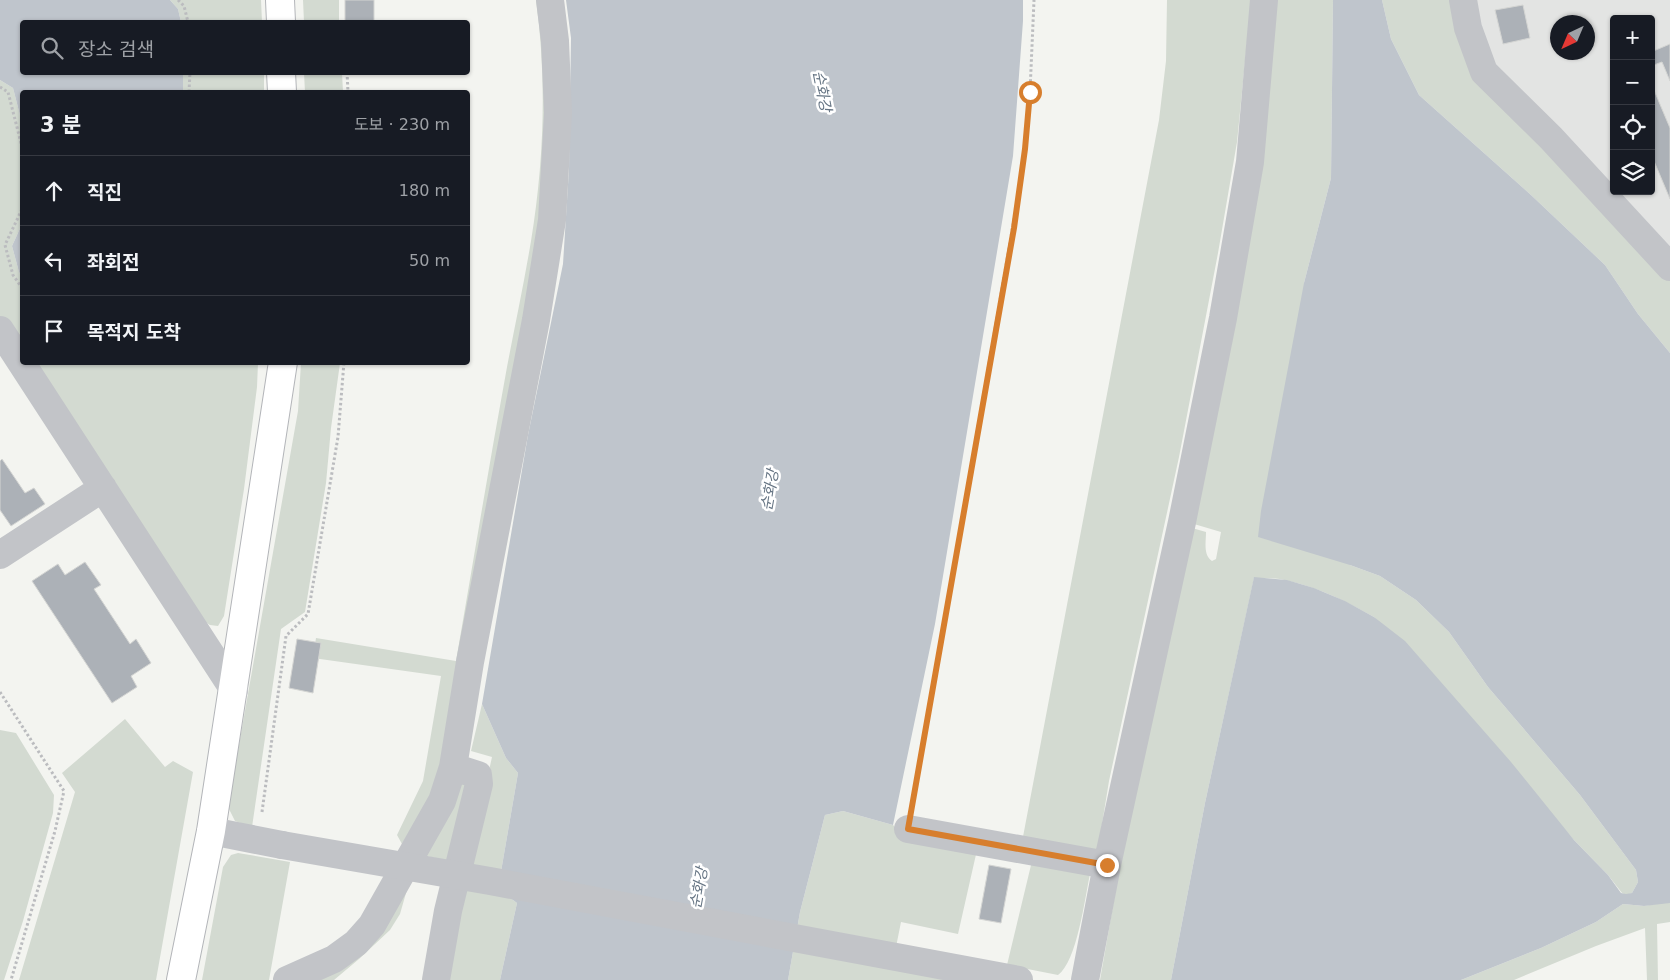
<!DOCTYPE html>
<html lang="ko">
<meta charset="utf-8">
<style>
:root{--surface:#171b24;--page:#242831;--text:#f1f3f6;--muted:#9ea1a6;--line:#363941}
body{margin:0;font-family:"DejaVu Sans","Noto Sans KR",sans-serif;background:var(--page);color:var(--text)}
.controls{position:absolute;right:15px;top:15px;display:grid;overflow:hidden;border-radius:5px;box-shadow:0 1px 4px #0004}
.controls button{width:45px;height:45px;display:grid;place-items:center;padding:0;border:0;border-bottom:1px solid var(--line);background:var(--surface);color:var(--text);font:25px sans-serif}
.compass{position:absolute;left:1550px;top:15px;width:45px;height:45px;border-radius:50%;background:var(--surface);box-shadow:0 1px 4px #0004;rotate:224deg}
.stop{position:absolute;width:15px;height:15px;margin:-11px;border:4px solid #d77e2d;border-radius:50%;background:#fff}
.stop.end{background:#d77e2d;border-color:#fff;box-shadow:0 1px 5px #0008}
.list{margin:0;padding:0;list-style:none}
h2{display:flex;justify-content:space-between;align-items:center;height:65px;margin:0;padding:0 20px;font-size:21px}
h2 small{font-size:16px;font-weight:400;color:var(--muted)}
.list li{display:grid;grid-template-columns:32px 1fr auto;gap:15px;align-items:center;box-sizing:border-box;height:70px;padding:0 20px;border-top:1px solid var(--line)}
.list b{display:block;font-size:19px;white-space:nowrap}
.list em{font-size:16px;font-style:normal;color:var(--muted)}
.icon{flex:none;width:28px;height:28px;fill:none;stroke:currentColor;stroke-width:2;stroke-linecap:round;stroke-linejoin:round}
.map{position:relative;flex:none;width:1670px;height:980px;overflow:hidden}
.search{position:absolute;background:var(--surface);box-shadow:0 1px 4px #0004;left:20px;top:20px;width:450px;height:55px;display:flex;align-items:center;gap:12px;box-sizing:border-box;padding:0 18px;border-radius:5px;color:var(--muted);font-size:19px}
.panel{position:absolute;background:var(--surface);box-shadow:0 1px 4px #0004;left:20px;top:90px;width:450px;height:275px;border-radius:5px}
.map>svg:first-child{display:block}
</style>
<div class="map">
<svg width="1670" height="980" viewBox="0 0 1670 980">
<rect width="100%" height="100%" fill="#f3f4f0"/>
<path fill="#e3e4e3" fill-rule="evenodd" d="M1455,0H1670V276L1486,89ZM1614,19H1651V191H1614ZM1558,22H1588V52H1558Z"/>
<path fill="#d3dad1" d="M170,0H261L262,22H181L178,9Z
M303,0H339V22H304Z
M536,0H542L549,51L545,211L440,784L402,844L397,835L423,781L441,676L313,658L316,638L456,661C473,563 489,465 507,367C515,325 524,283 531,241C544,162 547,79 536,0Z
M1167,0H1250V11L1237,142L1218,253L1179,457L1109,781L1097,855L1022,842L1159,120L1166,61Z
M1271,0H1333L1331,178L1304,283L1350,565L1380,576L1416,600L1449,632L1488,687L1580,795L1636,870L1638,882L1632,893L1626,895L1622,893L1608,875L1574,840L1374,617C1347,602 1320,588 1289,581C1278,578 1266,578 1254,578L1205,803L1171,980H1100L1121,860L1192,528L1206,532C1206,542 1203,555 1212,561L1216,559L1221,532L1194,524Z
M1382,0H1455L1463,35L1670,276V353L1638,314L1605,265L1531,195L1419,95L1391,39Z
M183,73H264V92H183Z
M304,73H342L343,92H305Z
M0,80L13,88L22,123V224L12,246L19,272L22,277V353L0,319Z
M29,363H258L257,387L244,489L224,616L218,626L210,625L202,620Z
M301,363H340L331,428L326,483L305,612L281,629L252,827L235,821L228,807L298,411Z
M482,704L506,758L518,773L498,889L517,903L500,980H443L492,757L471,751Z
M125,719L165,767L173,761L193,772L156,980H19L75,792L62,773Z
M0,730L16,733L54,795L53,813L23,921L4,980H0Z
M454,781L471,784L455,862L421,855Z
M843,811L893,825L902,834L977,850L958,934L901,922L895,952L1015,980H788L800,912L825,815Z
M238,853L290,862L269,980H202L223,867L231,855Z
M1032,861L1090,874C1085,897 1077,962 1058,975L1007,965Z
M410,879L400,914L390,930L359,959L334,980H305Z
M1660,903H1670V922L1657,924L1658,980H1647L1645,928L1596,946L1514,980H1461L1541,948L1596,922L1623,904L1644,906Z"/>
<path fill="#bfc5cc" d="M0,0H170L178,9L181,22H22V72L183,73V92H22V123L13,88L0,80Z
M566,0H1023V21L1013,156L935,624L893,825L843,811L825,815L800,912L788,980H500L517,903L498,889L518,773L506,758L482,704L528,435L563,264L569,169L571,38Z
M1333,0H1382L1391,39L1419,95L1531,195L1605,265L1638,314L1670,353V903L1644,906L1623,904L1596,922L1541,948L1461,980H1171L1205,803L1254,577L1287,580L1314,588L1345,601L1374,617L1405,641L1511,762L1574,840L1608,875L1621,893L1626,894L1632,893L1638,882L1636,870L1580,795L1488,687L1449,632L1416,600L1380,576L1350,565L1258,537L1261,511L1304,283L1331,178Z
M22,224V277L19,272L12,246Z"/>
<path fill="#acb1b7" stroke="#d4d5d3" d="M345,0H374V22H345Z
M1523,5L1530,38L1503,44L1495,10Z
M1670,44V81L1662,62L1651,66V52Z
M1651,83L1670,128V199L1651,154Z
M2,459L25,493L34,488L45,504L11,526L0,510V461Z
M85,562L101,585L94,589L130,644L136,639L151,663L131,676L137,687L112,703L32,581L58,564L65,575Z
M297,639L321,643L313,693L289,688Z
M989,865L1011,869L1001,923L979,919Z"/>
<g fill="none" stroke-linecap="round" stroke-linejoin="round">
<g stroke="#b3b5b9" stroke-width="30">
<path id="major" d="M280,0L281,22
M281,72L282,92
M181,980L211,831L283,362"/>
</g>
<path stroke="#bbbcbf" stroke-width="3" stroke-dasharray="2.5 2.5" stroke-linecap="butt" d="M178,0L184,6L188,22
M347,72L348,92
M0,87L8,92L22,147
M189,92L190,72
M22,209L5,245L13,275L22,288
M0,692L64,791L55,831L11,980
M913,802L1021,179L1030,92L1034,0
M262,812L286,636L308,614L338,437L344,362"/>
<path stroke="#c2c4c8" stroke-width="28" d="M1463,0L1468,28L1484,72L1551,138L1670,267
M0,330L234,690
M0,555L103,488
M908,829L1107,865
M211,831L282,845
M287,980L334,959L356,943L372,925L442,801L453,767L470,662L536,320L552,220L558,113L555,41L550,0
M436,980L448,911L479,784L478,775L453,767
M1085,980L1107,865L1182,522L1223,318L1250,162L1264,0"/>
<use href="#major" stroke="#fff" stroke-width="28"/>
<path stroke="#c2c4c8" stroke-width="28" d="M282,845L490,881L1019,980"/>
</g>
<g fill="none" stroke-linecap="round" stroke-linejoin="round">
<path stroke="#d77e2d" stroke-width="6" d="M1030,92L1025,149L1014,228L908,829L1107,865"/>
</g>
<g text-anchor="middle" stroke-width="5" stroke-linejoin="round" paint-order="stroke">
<g font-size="15" font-style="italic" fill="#657483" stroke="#fff">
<text transform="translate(822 91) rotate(79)" y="5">순화강</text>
<text transform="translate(770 490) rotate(-80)" y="5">순화강</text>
<text transform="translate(699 888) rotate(-80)" y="5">순화강</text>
</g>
</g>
</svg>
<div class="controls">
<button>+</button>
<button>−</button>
<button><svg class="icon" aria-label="locate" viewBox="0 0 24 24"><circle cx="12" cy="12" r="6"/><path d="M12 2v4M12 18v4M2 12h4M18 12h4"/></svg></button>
<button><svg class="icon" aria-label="layers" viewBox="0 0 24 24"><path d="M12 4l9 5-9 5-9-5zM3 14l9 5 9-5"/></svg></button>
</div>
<svg class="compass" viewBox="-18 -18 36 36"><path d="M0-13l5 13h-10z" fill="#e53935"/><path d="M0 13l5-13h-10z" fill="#9ea1a6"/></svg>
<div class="stop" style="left:1030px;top:92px"></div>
<div class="stop end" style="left:1107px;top:865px"></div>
<div class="search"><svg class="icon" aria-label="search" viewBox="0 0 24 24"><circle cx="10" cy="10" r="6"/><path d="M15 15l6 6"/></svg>장소 검색</div>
<section class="panel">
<h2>3 분<small>도보 · 230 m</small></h2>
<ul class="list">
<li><svg class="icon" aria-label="ahead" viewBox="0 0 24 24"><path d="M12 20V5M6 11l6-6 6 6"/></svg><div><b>직진</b></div><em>180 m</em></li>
<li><svg class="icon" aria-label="left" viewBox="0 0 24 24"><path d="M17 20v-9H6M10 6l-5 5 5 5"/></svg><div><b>좌회전</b></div><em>50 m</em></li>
<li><svg class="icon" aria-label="arrive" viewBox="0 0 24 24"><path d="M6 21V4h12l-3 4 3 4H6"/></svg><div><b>목적지 도착</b></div></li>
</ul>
</section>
</div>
